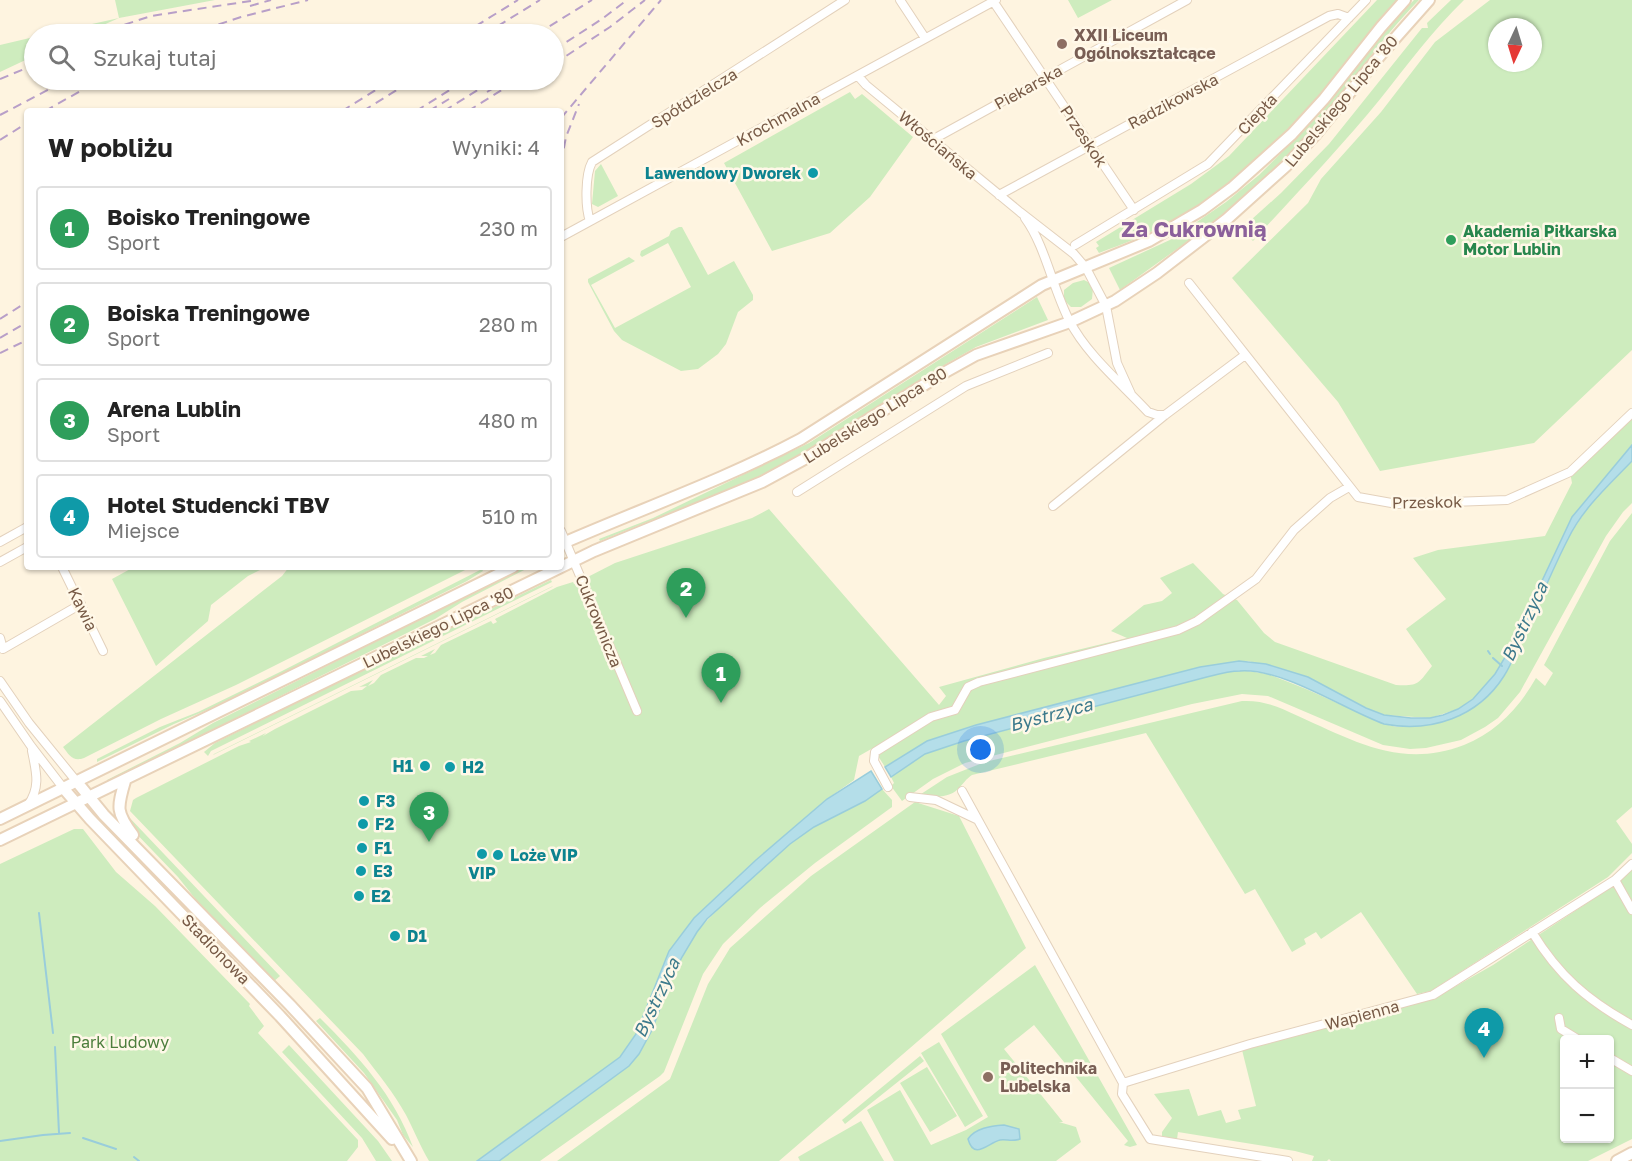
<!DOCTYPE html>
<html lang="pl">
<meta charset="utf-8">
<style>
:root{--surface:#fff;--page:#f6f6f6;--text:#222;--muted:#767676;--line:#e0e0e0;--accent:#7c3aed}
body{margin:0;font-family:"Golos Text",sans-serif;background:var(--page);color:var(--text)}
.controls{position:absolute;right:18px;bottom:18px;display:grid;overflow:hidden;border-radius:6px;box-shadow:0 2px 4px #0004}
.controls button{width:54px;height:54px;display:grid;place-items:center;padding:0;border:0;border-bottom:2px solid var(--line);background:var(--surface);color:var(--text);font:30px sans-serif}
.compass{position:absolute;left:1488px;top:18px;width:54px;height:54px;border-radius:50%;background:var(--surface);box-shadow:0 2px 4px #0004;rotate:184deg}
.you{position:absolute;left:981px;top:750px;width:21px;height:21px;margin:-15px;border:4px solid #fff;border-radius:50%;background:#1a73e8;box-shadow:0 0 0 9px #1a73e833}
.badge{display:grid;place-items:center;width:39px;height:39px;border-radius:50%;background:var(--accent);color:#fff;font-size:20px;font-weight:700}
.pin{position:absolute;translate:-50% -50px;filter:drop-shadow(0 2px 3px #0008)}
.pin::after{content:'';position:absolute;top:32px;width:21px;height:18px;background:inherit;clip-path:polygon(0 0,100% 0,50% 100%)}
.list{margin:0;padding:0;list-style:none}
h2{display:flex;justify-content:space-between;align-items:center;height:78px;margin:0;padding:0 24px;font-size:26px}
h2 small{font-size:20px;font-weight:400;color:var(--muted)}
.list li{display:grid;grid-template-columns:39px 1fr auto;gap:18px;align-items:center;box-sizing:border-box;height:84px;margin:0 12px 12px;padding:0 12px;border:2px solid var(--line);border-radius:6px}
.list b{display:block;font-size:22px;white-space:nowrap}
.list p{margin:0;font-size:20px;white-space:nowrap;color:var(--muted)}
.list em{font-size:20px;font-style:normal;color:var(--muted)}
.icon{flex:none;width:33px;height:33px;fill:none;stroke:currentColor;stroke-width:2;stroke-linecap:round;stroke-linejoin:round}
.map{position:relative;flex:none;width:1632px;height:1161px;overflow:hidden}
.search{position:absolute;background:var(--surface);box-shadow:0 2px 4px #0004;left:24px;top:24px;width:540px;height:66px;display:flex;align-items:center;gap:15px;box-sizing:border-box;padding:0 21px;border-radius:33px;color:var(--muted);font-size:22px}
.panel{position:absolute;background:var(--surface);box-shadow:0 2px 4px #0004;left:24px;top:108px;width:540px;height:462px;border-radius:6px}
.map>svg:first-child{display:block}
</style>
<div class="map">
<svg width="1632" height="1161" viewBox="0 0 1632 1161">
<rect width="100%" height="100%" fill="#fef4e0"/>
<path fill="#ceecbe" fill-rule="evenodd" d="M115,0H215L119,18L83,34H47L119,18Z
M1068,0H1112L1078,18Z
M1377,0H1397C1367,33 1342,69 1313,102C1272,149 1225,192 1170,222C1147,235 1123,244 1099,253L1096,248L1099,246L1096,242L1191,184L1229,156Z
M1414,0H1419C1377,42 1346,93 1306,137C1253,197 1185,243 1120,290L1109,268L1172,239L1226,202L1259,175L1319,115L1389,26Z
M1451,0H1464C1433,30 1408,64 1381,98C1341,147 1296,194 1253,241L1241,229L1281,193L1329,144L1422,28H1428L1427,23Z
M1490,0H1632V350L1534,443L1380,471L1338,402L1232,278L1308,203L1321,179L1381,112L1435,42ZM1497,27H1533V63H1497Z
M34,37V56L0,72V45Z
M850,92L855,99L862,94L913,137L870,197L830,233L772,251L724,163Z
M601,164L618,196L598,207L592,204L595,171Z
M679,227H682L708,275L734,261L753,295V300L738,312L726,344L718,354L698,369L681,371L622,340L614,331L588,282V279L629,257L635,261L591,285L615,328L691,287L668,243L642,257L640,255L641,251L669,236L671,231Z
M1084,280L1090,283L1093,288L1092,299L1081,307H1071L1064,300V290L1073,283Z
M1037,297L1048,320L976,347L946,364L823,442L752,480L600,541L599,539L653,518L809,443Z
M1632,413V445L1572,517L1510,649L1495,674L1473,699L1458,709L1430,718L1384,715L1366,708L1308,677L1248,661L1200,667L976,725L927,741L885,767L873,748L859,756L854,780L827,799L756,860L694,918L652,996L636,1034L620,1057L477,1161H429C420,1146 414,1130 406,1115C394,1093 378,1074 363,1054L130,811L133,800L136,798L239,746L251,742L249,741L266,733L263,736L275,729L351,691L362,690L367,686L359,687L373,680L368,686L374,683L381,675L416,658H424L428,656H421L435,649L430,655L435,653L441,645L491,621L493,624L497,622L495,619L557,587L573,582L574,584L615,563L752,518L769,509L939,705L946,696L939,687L1044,658L1127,638L1111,631L1144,605L1162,601L1172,593L1160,578L1193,563L1223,594L1237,600L1264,633L1275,642L1396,685C1419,686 1418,684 1432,666L1406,629L1446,599L1413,558L1438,550L1545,536L1572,483L1570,472Z
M1632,461V503L1623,512L1606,536L1520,692L1498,718L1485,727L1461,740L1426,748L1410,749L1383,745L1268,696L1242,694L1192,704L965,763L933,779L902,801L891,786L894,783L891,777L925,754L964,741L1225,672L1241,670L1268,674L1306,689L1384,724L1397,727L1422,726L1482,702L1505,675L1568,538L1589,506Z
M1632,513V807L1616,821L1632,844V853L1608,877L1431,991L1417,994L1361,912L1321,939L1316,932L1304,939L1306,944L1292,952L1255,889L1245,894L1146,733L972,775C966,779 963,784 958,789C948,799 931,797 918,796L947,777L985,762L1242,701C1264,700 1279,707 1298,716C1354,741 1401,769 1464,745C1496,732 1519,708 1536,678L1545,686L1553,673L1544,665L1610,541Z
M134,567H266L248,576L211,605L208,621L156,666L112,579Z
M289,567H471L236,685L161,719L84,758C73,762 69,755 63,747L282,576Z
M524,567H530L462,602L435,619L108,782L107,780L180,743L213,723Z
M482,569L483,571L467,581L226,702L174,724L97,762V759L160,727L198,712L282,671Z
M551,580L552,582L211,751L208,756L204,752L215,743L227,737L451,626L470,619Z
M553,586L552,587L213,755L214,754Z
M882,789L892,800V807L815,863L760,908L723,944L703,974L664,1072L660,1076L540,1161H499L629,1066L652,1030L671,979L682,957L697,931L722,905L790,844L814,827L865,801Z
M915,802L959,816L1026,948L779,1161H557L670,1079L708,984L730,948L811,876Z
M126,814L280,976L273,982L201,906L178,877L127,824Z
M74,829H83L116,872L155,906L250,1004L249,1006L264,1026L258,1033L358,1140V1147L347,1161H0V864Z
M1632,869V1139L1588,1161H1331L1329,1159L1327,1161H1312L1314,1156L1295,1151L1178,1132L1177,1139L1162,1136V1132L1172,1118L1154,1094L1189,1089L1198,1116L1221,1110L1226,1123L1241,1119L1238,1110L1256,1106L1242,1050L1435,998L1493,965L1613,886ZM1564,1040H1610V1138H1564Z
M1035,965L1137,1145L1130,1147L1124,1145L1128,1141L1034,1025L1004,1049L1063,1122H1059L1076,1127L1081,1142L1056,1161H894L867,1110L900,1090L931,1145L966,1130L988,1117L941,1034Z
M320,1018C359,1057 394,1095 413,1147L403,1135L397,1120L364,1073L316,1021Z
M939,1042L983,1116L965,1127L921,1053Z
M289,1045L378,1141L392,1161H376L362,1138L282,1052Z
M920,1056L924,1061L845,1124L842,1120Z
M927,1067L957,1116L930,1132L900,1083Z
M861,1121L884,1161H800L798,1157Z"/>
<path fill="#b4dee9" stroke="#99cddb" stroke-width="1.5" d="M1632,445V461C1609,485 1583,508 1568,539C1552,570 1539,603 1524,635C1517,648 1512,664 1504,676C1478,717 1431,733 1384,724C1343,709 1283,668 1240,671C1227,671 1215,675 1203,678L964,741L925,754L891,777L885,767L927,741L976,725L1200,667L1239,661L1266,664L1308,677L1366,708L1384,715L1411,718H1430L1443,715L1458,709L1473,699L1495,674L1510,649L1572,517Z
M871,771L882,789L865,801L814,827L790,844L707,919L697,932L682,957L671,979L652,1030L639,1054L629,1066L499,1161H477L620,1057L636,1034L669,951L694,918L756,860L827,799Z
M1004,1125L1019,1129L1020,1139C1012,1142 1007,1139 1000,1140C988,1143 974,1161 968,1139C975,1128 991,1126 1004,1125Z"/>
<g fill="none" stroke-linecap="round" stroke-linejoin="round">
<path stroke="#99cddb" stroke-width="2" d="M1488,651L1490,654
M1493,658L1502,666
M39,913L53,1033
M55,1047L59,1133
M83,1138L116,1149
M0,1141L43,1135L70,1133
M134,1157L139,1161"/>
<g stroke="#e3d1bc" stroke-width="10">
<path id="street" d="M900,0L925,38
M993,1L1134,210
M858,76L866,85L1020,212L1074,254L1086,268L1106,306L1117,363L1131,394
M932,140L1187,0
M999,195L1329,16L1338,14L1349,18
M1025,218C1045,245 1053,289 1069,320C1087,355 1121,383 1148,412L1157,415H1165
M590,221C585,207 585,175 592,162L845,0
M561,237L996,0
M1075,245L1208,164L1366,0
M1189,283L1358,497L1397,504L1507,500L1570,472L1632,413
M797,492L966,386L1048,353
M1053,506L1165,415L1245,355
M561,531L637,711
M0,542L27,527
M0,562L27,547
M62,567L103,651
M0,638L3,649L81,604
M0,681L29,723L77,782
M0,701L31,746L64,789
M888,787L874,761L875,752L931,717L955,710L968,687L979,682L1178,630L1197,621L1256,579L1294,530L1330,498L1349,487
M962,791L1123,1083
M910,797L936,800L978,820
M28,805C41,787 36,771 32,751
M1615,880L1632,910
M1532,932C1559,976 1587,1000 1632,1025
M1559,1018L1561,1029L1579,1040
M1610,1058L1632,1071
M1288,1161L1150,1139L1122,1094L1123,1083L1250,1044L1433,995L1615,880L1632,864"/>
</g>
<g stroke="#e8d2b9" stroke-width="14">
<path id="secondary" d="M561,544C641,509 724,480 801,439L1042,285L1149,241L1202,210L1233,187L1292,134L1324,99L1381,27L1405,0
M125,781C117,808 116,812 133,835
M77,782L104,815L290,1005L367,1088L411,1161
M64,789L90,819L280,1016L392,1139
M0,819L513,567
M0,840L594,551L762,482L808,457L940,375L976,355L1070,322L1115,301L1157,273L1227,219L1286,166L1315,135L1382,53L1429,0
M1617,1161L1632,1153"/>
</g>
<use href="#street" stroke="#fff" stroke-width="8"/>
<use href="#secondary" stroke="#fff" stroke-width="10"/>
<path stroke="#b89fc8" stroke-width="2" stroke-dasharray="9 6" stroke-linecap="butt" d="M250,6L271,0
M96,34L151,16L257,0
M190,34L241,17L308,0
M463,34L518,0
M485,34L540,0
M537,34L592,0
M554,50L602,19L627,0
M554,64L610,27L645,0
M0,79L34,65
M487,92L507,80
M45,111L100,80
M342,111L392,80
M363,111L413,80
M416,111L466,80
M429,111L449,99
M444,111L494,80
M468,111L518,80
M0,115L61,83
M561,118L661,0
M0,140L27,123
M561,163L566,137L579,104
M0,319L27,302
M0,338L27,322
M0,353L27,340"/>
</g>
<g fill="#8d6e63" stroke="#fff8e8" stroke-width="2">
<circle cx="1062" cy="44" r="6"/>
<circle cx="988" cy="1077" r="6"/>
</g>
<g fill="#0f9aa8" stroke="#fff8e8" stroke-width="2">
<circle cx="813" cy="173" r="6"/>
<circle cx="425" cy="766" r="6"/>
<circle cx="450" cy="767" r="6"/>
<circle cx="364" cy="801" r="6"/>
<circle cx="363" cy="824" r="6"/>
<circle cx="362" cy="848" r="6"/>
<circle cx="482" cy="854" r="6"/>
<circle cx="498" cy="855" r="6"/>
<circle cx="361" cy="871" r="6"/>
<circle cx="359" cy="896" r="6"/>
<circle cx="395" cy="936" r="6"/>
</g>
<circle fill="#2e9e5b" stroke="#fff8e8" stroke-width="2" cx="1451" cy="240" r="6"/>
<g text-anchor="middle" stroke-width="5" stroke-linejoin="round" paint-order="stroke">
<g font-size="16" font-weight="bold" fill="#785e54" stroke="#fff8e8" text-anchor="start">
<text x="1074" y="41">XXII Liceum<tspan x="1074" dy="18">Ogólnokształcące</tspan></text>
<text x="1000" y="1074">Politechnika<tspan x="1000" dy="18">Lubelska</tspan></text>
</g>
<g font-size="16" fill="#775a46" stroke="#fff8e8">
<text transform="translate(1028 87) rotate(-29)" y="6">Piekarska</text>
<text transform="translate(694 98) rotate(-32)" y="6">Spółdzielcza</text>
<text transform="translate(1173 101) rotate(-28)" y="6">Radzikowska</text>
<text transform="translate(1341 101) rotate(-50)" y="6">Lubelskiego Lipca '80</text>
<text transform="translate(1257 114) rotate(-47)" y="6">Ciepła</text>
<text transform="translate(778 119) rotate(-29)" y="6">Krochmalna</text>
<text transform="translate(1084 136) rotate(56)" y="6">Przeskok</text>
<text transform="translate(938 145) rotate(40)" y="6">Włościańska</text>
<text transform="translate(875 415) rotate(-32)" y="6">Lubelskiego Lipca '80</text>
<text transform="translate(1427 502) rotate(-1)" y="6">Przeskok</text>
<text transform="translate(83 609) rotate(64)" y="6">Kawia</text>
<text transform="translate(599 621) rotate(68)" y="6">Cukrownicza</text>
<text transform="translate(438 627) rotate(-26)" y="6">Lubelskiego Lipca '80</text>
<text transform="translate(216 949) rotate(46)" y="6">Stadionowa</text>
<text transform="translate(1362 1015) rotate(-15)" y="6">Wapienna</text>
</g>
<g font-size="16" font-weight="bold" fill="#0d838f" stroke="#fff8e8" text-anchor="start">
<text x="801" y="179" text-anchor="end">Lawendowy Dworek</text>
<text x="413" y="772" text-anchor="end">H1</text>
<text x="462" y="773">H2</text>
<text x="376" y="807">F3</text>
<text x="375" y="830">F2</text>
<text x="374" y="854">F1</text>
<text x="510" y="861">Loże VIP</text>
<text x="373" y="877">E3</text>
<text x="482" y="879" text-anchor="middle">VIP</text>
<text x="371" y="902">E2</text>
<text x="407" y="942">D1</text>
</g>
<g font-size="16" font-weight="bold" fill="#27864d" stroke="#fff8e8" text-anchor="start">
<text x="1463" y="237">Akademia Piłkarska<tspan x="1463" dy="18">Motor Lublin</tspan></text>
</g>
<g font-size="16" fill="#4c7e3c" stroke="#fff8e8">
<text x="120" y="1048">Park Ludowy</text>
</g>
<g font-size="18" font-style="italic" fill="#3d7a8c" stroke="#fff8e8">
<text transform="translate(1525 622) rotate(-65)" y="6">Bystrzyca</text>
<text transform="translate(1051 715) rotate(-15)" y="6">Bystrzyca</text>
<text transform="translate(657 998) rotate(-65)" y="6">Bystrzyca</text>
</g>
<g font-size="22" font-weight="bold" fill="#8b609b" stroke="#fff8e8">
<text x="1194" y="237">Za Cukrownią</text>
</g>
</g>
</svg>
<div class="controls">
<button>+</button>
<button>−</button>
</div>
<svg class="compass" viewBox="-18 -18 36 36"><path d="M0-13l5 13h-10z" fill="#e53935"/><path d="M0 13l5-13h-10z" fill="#767676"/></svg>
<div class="you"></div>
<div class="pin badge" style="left:721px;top:703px;background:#2e9e5b">1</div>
<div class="pin badge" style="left:686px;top:618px;background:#2e9e5b">2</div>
<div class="pin badge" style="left:429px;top:842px;background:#2e9e5b">3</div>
<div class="pin badge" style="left:1484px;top:1058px;background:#0f9aa8">4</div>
<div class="search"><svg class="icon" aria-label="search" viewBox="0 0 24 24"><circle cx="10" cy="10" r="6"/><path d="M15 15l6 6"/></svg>Szukaj tutaj</div>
<section class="panel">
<h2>W pobliżu<small>Wyniki: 4</small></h2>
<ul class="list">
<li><span class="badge" style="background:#2e9e5b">1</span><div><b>Boisko Treningowe</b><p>Sport</p></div><em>230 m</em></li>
<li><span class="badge" style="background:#2e9e5b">2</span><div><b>Boiska Treningowe</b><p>Sport</p></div><em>280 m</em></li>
<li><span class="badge" style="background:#2e9e5b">3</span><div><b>Arena Lublin</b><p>Sport</p></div><em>480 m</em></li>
<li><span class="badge" style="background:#0f9aa8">4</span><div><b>Hotel Studencki TBV</b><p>Miejsce</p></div><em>510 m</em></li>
</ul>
</section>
</div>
